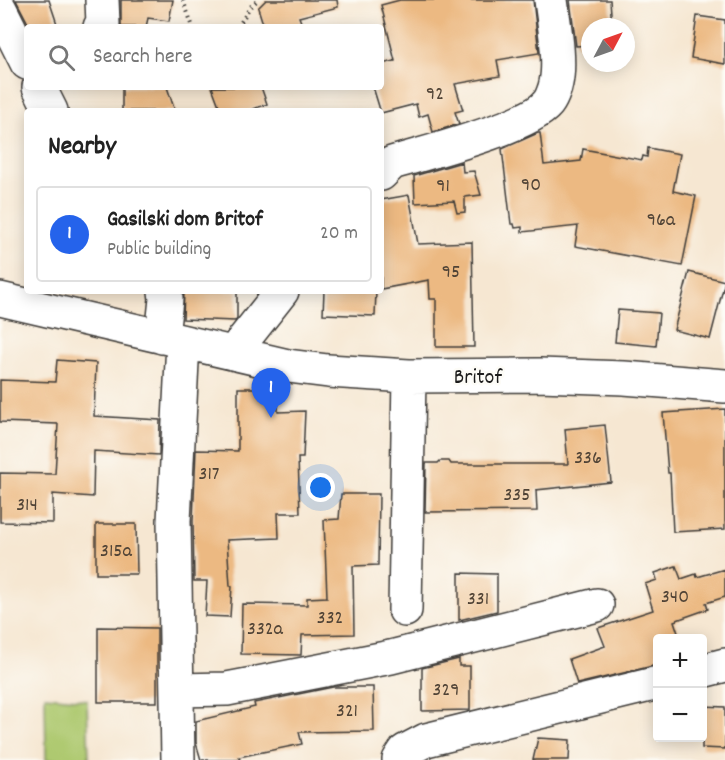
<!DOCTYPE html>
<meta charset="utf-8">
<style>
:root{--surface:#fff;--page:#f2f2f2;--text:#222;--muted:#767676;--line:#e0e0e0;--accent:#2563eb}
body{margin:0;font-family:Dekko,sans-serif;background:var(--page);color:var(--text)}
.controls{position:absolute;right:18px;bottom:18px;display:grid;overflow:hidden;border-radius:6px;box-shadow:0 3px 15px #0003}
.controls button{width:54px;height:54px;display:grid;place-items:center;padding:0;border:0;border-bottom:2px solid var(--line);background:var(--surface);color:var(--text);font:30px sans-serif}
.compass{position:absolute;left:581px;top:18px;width:54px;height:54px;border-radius:50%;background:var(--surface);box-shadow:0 3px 15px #0003;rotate:49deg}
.you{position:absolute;left:321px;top:488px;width:21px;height:21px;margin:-15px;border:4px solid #fff;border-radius:50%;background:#1a73e8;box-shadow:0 0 0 9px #1a73e833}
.badge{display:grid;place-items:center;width:39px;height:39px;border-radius:50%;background:var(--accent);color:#fff;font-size:20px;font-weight:700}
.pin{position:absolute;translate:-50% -50px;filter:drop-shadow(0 2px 3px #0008)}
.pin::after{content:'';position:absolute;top:32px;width:21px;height:18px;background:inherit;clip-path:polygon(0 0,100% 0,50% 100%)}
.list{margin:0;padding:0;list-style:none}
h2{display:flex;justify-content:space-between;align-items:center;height:78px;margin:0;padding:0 24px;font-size:26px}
h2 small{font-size:20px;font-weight:400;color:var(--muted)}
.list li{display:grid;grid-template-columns:39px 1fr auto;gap:18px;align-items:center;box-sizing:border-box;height:96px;margin:0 12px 12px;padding:0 12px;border:2px solid var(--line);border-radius:6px}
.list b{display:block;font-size:22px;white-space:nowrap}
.list p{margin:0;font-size:20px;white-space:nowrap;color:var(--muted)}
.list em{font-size:20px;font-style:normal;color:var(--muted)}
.icon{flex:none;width:33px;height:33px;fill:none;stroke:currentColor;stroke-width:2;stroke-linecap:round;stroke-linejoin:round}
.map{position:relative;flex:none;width:725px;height:760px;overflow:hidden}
.search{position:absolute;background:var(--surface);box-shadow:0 3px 15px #0003;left:24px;top:24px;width:360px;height:66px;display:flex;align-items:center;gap:15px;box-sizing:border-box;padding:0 21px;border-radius:6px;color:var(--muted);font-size:22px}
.panel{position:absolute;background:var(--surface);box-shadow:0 3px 15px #0003;left:24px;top:108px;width:360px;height:186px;border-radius:6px}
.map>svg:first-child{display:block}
</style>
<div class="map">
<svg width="725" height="760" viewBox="0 0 725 760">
<rect width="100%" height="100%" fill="#fdfcf7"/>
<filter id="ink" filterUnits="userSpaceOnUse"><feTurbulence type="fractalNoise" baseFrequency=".0167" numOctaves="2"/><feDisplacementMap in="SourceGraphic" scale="12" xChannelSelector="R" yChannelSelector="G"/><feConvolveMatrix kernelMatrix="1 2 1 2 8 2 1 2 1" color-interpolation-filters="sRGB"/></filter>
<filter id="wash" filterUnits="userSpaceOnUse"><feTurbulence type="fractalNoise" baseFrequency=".008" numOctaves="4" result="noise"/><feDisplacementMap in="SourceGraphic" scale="24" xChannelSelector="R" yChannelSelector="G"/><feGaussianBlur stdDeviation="1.35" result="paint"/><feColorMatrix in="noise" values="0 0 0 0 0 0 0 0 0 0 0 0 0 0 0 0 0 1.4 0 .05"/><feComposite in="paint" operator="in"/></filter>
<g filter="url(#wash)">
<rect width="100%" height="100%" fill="#f6e7d2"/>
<path fill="#aec96f" stroke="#657246" stroke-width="1.5" d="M45,696L87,700L89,760H46Z"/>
<g id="blocks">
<path fill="#ecb982" d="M16,0H49L58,27H30Z
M121,0H173L169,21L148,18L146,27H121Z
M266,0H337L338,7L299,17L303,27H264L258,8Z
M400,0H533L539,53L497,60L500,76L455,84L463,110L455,112L459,124L433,132L428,114L419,117L416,104L381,113L373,87H381V64L395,61L381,5Z
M570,0H610L612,27H590V45L576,46Z
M697,16L725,20V64L691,58Z
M122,87H167L175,111H122Z
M212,87H261L267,104L248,111H221Z
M538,133H540L544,165L581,161L583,149L642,160L643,156L647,157L648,148L680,154L673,191L696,196L682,266L575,246L578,226L522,232V227L515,228L514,224H511L502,149Z
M462,162L463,172L474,171L481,195L465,197V212L457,213L454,201L415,203L414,176Z
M409,195L418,244L472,242L474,347H436V299H430L429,280L381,289V200Z
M689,272L725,281L710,339L674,330Z
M184,291H237V318L235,321L183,319Z
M324,291H376L375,316L323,314Z
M618,310L659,313L656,346L615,342Z
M57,360L96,363L94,416L160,420L159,455L94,451L93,497L53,494V523L0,522V473L55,474L58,424L0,422V380L55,382Z
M238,388H278V412L305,411L303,458H298L300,513H278L279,538L227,540L230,586H232L230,617L205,616L207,581H194L193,521L196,450L238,451Z
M725,409V529L673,532L670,473H668L663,413Z
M605,425L611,482L536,490L537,511L425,512L426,463H438L440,461H449L451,464H568L565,429Z
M341,494H379L378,565L353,566L354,634L302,635L301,655L241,654L242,604L307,605V598L327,597L324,520L339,519Z
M96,524H136L137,574H96Z
M676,566L681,579L696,574L697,577L725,569V597L706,603L708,609L674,621L680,639H657V665L577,684L569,659L605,646L598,628L653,610L645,584L657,580L655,573Z
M459,573L497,574V611L459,620Z
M98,627L157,628V702H98Z
M459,659V666H470V710L422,711V668Z
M333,687H373L374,731L299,732L302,744L239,757L240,760H201L196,743V721L255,707L254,703Z
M702,706L725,707V749L702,748Z
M538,738L570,740L569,760H533Z"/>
</g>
</g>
<g filter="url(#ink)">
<use href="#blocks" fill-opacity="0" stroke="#3d3a37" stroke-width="1.5"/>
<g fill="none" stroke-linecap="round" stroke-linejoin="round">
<g stroke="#3d3a37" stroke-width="36">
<path id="minor" d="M0,9L27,63
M100,27L103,24L102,0
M39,87L51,111
M381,174L392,163C425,153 528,127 547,104C551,100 555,89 556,83C561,60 554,24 551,0
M0,299L288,366L328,371L409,376L540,375L624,378L725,386
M162,337L166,299L165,291
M233,353L282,291
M405,610L409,376
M702,671L725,665
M177,690L227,689L391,657L597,605
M178,760L174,521L183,342
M399,760L405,751L426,740L658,683"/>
</g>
<path stroke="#3d3a37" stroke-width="4" stroke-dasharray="1.5 4.5" stroke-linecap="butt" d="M183,0L193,27
M238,27L250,7L258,0"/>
<use href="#minor" stroke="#fff" stroke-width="33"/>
</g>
</g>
<g text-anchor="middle" stroke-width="5" stroke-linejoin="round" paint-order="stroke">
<g font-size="20" fill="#504336">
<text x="435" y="99">92</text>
<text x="531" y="190">90</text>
<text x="443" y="191">91</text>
<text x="661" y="225">96a</text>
<text x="451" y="277">95</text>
<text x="588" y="463">336</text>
<text x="209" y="479">317</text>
<text x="517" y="500">335</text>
<text x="27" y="510">314</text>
<text x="116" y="556">315a</text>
<text x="675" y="602">340</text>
<text x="478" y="604">331</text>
<text x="330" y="623">332</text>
<text x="265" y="634">332a</text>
<text x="446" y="695">329</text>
<text x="347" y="716">321</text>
</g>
<g font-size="22" fill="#1c1c1c" stroke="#fdfcf7">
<text x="478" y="383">Britof</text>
</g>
</g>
</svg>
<div class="controls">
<button>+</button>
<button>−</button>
</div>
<svg class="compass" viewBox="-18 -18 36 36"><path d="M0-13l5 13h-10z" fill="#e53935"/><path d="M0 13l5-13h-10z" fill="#767676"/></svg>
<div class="you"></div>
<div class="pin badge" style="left:271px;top:418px">1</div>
<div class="search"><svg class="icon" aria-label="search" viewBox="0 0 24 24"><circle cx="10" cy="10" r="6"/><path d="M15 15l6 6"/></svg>Search here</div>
<section class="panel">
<h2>Nearby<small></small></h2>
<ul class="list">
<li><span class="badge">1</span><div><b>Gasilski dom Britof</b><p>Public building</p></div><em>20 m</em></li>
</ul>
</section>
</div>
